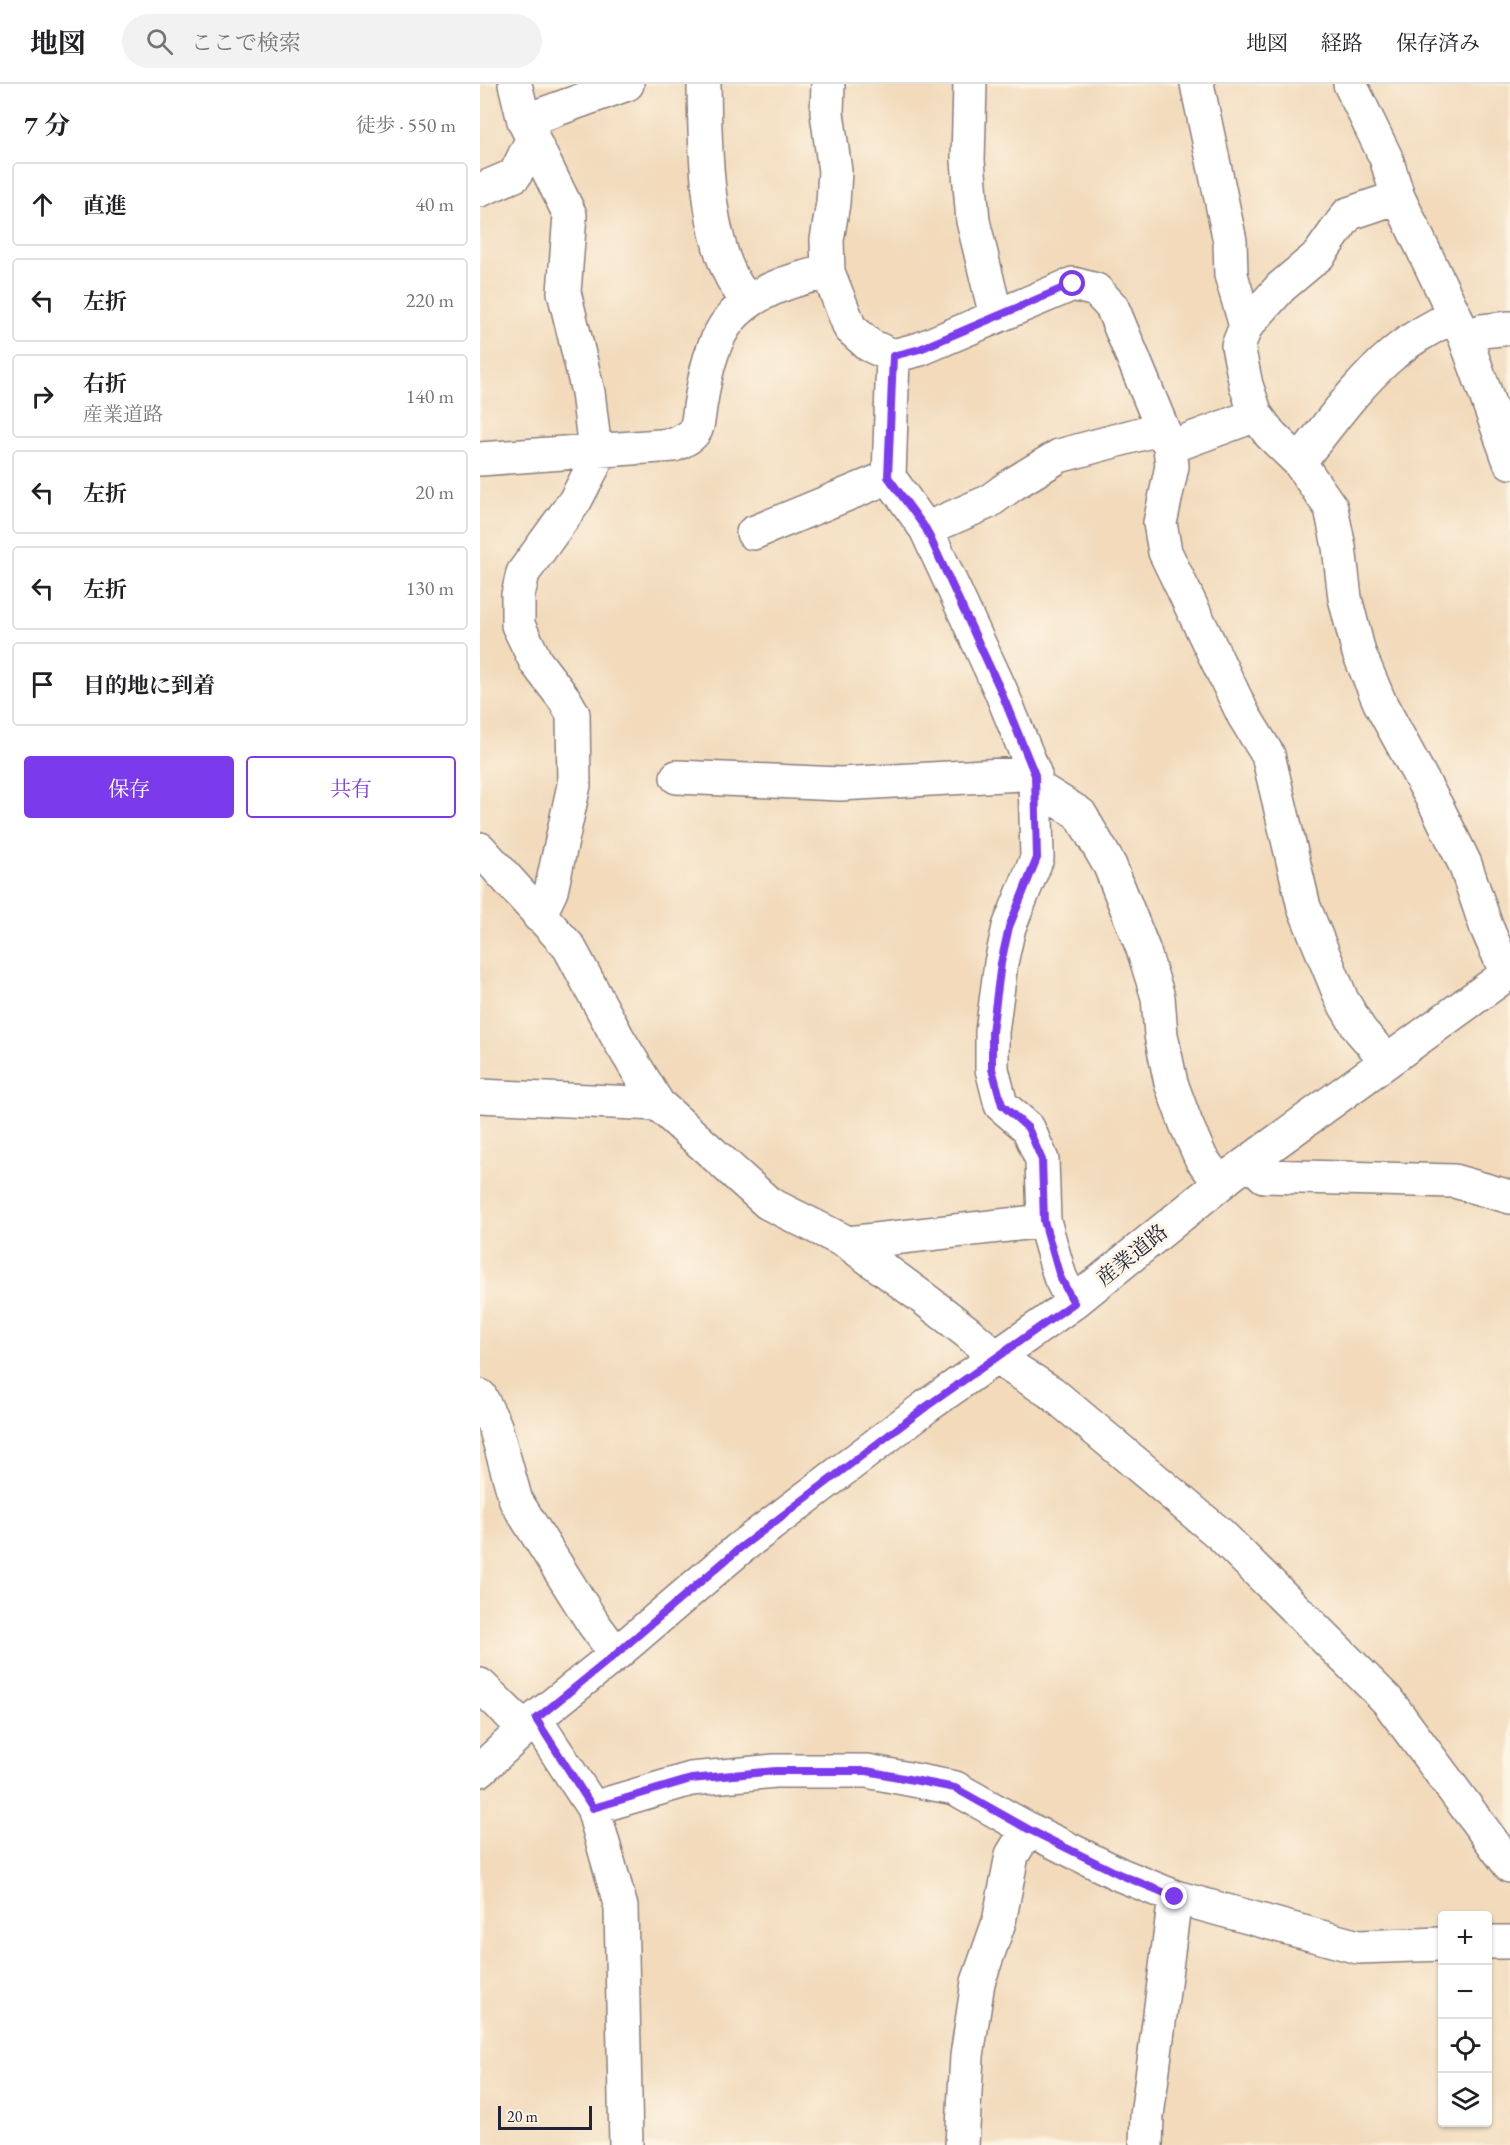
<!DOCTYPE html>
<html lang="ja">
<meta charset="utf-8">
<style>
:root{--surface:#fff;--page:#f2f2f2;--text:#202124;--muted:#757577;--line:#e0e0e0;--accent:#7c3aed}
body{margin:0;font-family:"EB Garamond","Noto Serif JP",serif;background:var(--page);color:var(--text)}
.controls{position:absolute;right:18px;bottom:18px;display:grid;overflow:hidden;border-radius:6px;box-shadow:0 2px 4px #0004}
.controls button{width:54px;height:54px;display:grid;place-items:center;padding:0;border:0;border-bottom:2px solid var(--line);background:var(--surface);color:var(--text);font:30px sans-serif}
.scale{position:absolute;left:18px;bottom:15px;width:94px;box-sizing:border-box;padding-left:6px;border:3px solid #22223b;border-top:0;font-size:16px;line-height:21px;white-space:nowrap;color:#22223b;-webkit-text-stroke:4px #fcf5e5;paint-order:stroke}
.stop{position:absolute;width:18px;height:18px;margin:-14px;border:4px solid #7c3aed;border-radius:50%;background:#fff}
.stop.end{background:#7c3aed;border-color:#fff;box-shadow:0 2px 6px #0008}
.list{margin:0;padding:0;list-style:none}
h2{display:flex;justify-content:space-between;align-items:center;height:78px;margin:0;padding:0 24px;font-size:26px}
h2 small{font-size:20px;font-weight:400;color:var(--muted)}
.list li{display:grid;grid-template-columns:39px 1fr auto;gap:18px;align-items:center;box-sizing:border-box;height:84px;margin:0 12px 12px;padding:0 12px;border:2px solid var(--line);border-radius:6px}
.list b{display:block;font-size:22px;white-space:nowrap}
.list p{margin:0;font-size:20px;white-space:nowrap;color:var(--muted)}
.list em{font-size:20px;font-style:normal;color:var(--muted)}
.actions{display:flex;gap:12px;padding:18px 24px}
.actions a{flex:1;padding:14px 0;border:2px solid var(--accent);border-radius:6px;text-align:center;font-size:21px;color:var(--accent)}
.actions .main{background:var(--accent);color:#fff}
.icon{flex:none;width:33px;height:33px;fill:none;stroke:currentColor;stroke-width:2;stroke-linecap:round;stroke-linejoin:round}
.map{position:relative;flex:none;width:1030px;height:2061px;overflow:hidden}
header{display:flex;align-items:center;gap:36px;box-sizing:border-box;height:84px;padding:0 30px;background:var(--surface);border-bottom:2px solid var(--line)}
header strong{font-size:28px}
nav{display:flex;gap:33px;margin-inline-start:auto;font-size:21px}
.search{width:420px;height:54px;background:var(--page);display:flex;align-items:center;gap:15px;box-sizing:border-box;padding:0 21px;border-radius:33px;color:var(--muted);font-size:22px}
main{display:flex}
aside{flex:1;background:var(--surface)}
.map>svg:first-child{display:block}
</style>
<header>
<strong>地図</strong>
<div class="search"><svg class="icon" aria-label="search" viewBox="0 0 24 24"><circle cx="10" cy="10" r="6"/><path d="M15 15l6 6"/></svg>ここで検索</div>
<nav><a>地図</a><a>経路</a><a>保存済み</a></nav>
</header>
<main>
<aside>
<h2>7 分<small>徒歩 · 550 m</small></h2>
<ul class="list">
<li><svg class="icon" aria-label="ahead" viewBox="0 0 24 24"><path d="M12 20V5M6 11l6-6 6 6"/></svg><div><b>直進</b></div><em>40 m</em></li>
<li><svg class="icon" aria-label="left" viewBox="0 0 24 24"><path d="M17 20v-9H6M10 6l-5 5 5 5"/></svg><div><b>左折</b></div><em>220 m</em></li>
<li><svg class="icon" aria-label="right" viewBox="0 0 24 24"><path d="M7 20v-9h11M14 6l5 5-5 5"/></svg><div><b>右折</b><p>産業道路</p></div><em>140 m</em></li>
<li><svg class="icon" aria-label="left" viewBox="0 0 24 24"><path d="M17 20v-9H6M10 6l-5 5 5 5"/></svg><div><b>左折</b></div><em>20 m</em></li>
<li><svg class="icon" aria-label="left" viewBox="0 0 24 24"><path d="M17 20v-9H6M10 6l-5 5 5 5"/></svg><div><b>左折</b></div><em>130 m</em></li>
<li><svg class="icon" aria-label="arrive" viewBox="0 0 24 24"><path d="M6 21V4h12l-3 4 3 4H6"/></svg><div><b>目的地に到着</b></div></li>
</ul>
<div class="actions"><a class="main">保存</a><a>共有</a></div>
</aside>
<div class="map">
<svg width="1030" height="2061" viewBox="0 0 1030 2061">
<rect width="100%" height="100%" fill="#fcf5e5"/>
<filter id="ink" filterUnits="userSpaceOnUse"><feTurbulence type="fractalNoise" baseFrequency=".0167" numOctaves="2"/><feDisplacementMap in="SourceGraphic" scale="12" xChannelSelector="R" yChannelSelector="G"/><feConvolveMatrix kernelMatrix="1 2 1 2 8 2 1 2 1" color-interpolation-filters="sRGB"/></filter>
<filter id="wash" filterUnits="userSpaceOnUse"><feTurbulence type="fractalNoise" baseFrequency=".008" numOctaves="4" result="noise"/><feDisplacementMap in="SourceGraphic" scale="24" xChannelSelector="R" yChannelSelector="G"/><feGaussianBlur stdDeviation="1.35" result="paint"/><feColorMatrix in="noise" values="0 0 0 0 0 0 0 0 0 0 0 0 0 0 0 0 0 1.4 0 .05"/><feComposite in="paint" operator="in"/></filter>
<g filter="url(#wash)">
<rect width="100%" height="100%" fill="#f2dabb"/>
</g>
<g filter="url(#ink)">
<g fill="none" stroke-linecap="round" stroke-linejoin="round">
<g stroke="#8a7e7b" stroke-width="36">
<path id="minor" d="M35,0L44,37L90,131L84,208L108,308L115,367V379L95,417L43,489L38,511V541L56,578L85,616L93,630L94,701L71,807L59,832
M224,0C225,59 224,174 269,217
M348,0L347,29L355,87L353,119L347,156L348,188L370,244L389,261L413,272L440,265L593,200L616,206L632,223L690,363L776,331
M490,0L488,76L493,137L516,232
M717,0L750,157L751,191L766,242L758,262L766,301L776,331L790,350L819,378L851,424L859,463L865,514L879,569L900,619L959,727L985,780L1006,842L1027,890
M870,0L906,74L918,113L985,253L1030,378
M44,37L147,0
M0,106L35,91L53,54
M766,242L801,203L839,171L868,130L918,113
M985,253L1002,247L1030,244
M413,272L409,393L446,445L520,605L555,691L557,774L529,843L521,879L512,948V985L521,1021L548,1044L562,1076L564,1137L580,1193L593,1219
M690,363L692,382L680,439L685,468L764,632L788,671L824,823L862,916L880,946L907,977
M0,375L194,361C202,357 212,353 216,345C219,337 219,326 221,317C225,291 232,256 250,235C273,207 313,195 348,188
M819,378C849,341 876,301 913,270C931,254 953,243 975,231
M446,445L508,418L533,400L579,372L682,344
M273,449L409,393
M197,693L360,700L541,690L552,684
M555,702L600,730L630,782L663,865L678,913L681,951L691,999L706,1040L721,1074L740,1099
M0,765L89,863L138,954L178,1020
M0,1012L178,1020L288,1119L368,1159L447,1217L487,1248L517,1274L572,1309L741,1451L907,1616L1030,1782
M769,1078L784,1092L974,1097L1030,1113
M368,1159L564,1137
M0,1312L15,1342L36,1417L113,1539L136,1570
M0,1601L45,1645
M55,1635L113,1724L141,1823L146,2061
M0,1686L55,1635L136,1570L260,1464L447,1322L593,1219L752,1090L1030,888
M113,1724L211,1695L295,1687H387L475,1704L548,1745L641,1791L695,1813L878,1863L962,1860
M1008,1858H1030
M482,2061L487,1972L498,1898L519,1838L532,1771L548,1745
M666,2061L667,2032L695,1813"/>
</g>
<use href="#minor" stroke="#fff" stroke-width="33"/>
</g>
</g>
<g fill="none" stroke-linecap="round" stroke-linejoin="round" filter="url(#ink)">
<path stroke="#7c3aed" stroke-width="8" d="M593,200L440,265L413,272L408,393L446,445L520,605L555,691L557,774L529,843L521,879L512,948V985L522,1021L548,1044L562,1076L564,1137L580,1193L594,1219L447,1322L260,1464L136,1570L56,1635L113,1724L211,1695L295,1687H387L475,1704L548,1745L641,1791L695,1813"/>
</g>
<g text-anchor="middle" stroke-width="6" stroke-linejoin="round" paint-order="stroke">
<g font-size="21" fill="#22223b" stroke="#fcf5e5">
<text transform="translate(652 1171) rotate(-39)" y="7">産業道路</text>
</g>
</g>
</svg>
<div class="controls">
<button>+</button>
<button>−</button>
<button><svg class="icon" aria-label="locate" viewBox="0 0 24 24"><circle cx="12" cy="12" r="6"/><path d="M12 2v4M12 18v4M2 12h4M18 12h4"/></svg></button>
<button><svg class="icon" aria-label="layers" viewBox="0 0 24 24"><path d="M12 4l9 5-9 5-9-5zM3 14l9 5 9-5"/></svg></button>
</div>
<div class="scale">20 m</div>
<div class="stop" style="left:593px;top:200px"></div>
<div class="stop end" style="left:695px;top:1813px"></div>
</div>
</main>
